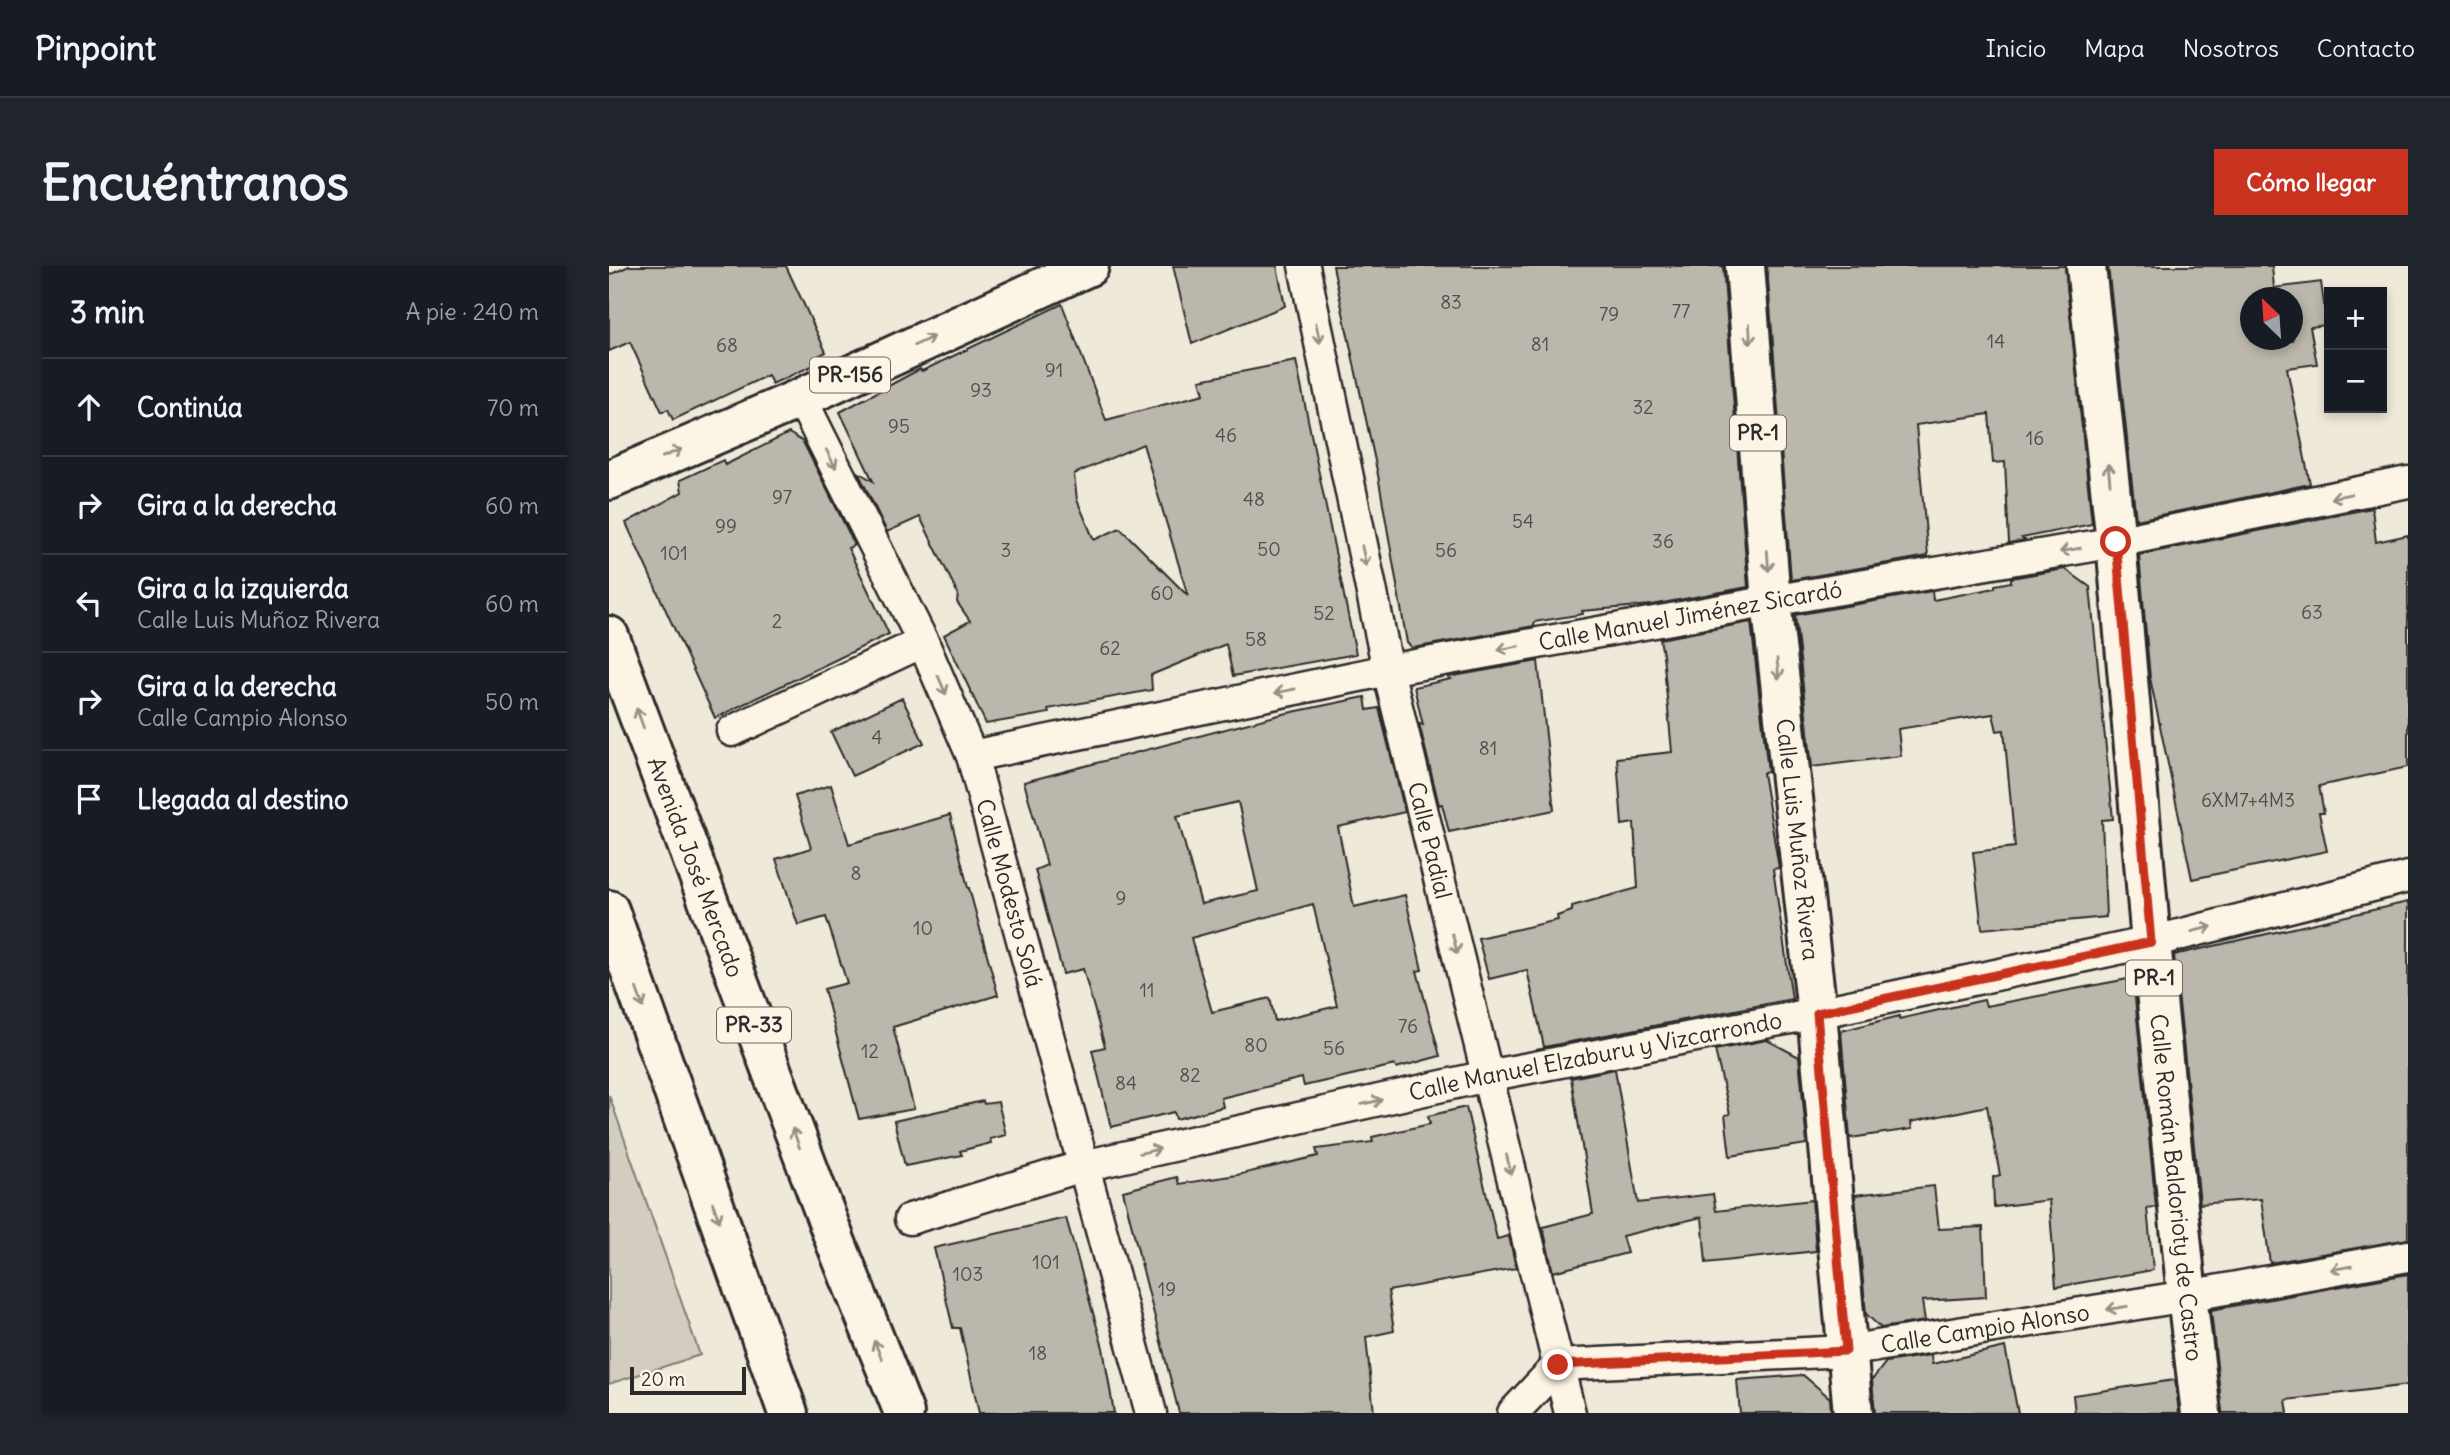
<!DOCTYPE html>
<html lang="es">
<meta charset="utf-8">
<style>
:root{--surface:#171b24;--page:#20242c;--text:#f1f3f6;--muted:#9ea1a6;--line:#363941;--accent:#c8321e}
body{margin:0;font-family:Delius,sans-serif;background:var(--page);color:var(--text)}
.controls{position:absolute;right:21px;top:21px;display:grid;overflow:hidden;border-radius:0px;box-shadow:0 4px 10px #0003}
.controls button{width:63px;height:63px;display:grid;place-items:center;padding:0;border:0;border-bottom:2px solid var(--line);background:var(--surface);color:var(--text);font:35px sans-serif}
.compass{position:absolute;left:1631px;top:21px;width:63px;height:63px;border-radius:50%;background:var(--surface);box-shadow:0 4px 10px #0003;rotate:335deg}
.scale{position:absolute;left:21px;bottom:18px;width:116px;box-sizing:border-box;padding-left:7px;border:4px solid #2b2b2b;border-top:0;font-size:19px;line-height:24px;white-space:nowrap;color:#2b2b2b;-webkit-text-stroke:5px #fcf5e5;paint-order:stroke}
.stop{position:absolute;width:21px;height:21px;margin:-16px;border:5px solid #c8321e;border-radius:50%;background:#fff}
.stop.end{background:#c8321e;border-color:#fff;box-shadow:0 2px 7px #0008}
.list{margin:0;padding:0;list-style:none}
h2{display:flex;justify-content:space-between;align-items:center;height:91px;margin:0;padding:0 28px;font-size:30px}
h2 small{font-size:23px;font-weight:400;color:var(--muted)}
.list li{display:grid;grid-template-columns:46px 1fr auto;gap:21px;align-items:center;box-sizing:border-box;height:98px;padding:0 28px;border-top:2px solid var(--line)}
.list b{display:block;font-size:26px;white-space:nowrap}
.list p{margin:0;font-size:23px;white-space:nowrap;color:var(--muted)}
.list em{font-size:23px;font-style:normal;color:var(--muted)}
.icon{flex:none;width:38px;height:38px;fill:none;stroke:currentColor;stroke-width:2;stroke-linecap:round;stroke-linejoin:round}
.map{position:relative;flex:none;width:1799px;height:1147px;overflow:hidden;border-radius:0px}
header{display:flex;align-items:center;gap:42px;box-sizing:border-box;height:98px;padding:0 35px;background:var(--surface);border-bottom:2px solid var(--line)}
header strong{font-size:33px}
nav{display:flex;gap:38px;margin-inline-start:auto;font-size:24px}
.intro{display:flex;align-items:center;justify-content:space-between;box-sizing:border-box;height:168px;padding:0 42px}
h1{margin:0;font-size:49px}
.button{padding:18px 32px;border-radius:0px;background:var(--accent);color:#fff;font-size:24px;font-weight:700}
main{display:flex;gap:42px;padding:0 42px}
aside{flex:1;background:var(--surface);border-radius:0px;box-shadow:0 4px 10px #0003}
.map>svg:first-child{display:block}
</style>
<header>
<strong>Pinpoint</strong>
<nav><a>Inicio</a><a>Mapa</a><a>Nosotros</a><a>Contacto</a></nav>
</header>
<div class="intro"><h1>Encuéntranos</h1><a class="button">Cómo llegar</a></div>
<main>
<aside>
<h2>3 min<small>A pie · 240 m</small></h2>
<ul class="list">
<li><svg class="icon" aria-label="ahead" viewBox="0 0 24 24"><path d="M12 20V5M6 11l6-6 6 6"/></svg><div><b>Continúa</b></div><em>70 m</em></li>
<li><svg class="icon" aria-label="right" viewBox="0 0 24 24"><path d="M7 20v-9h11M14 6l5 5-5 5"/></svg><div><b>Gira a la derecha</b></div><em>60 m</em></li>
<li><svg class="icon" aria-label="left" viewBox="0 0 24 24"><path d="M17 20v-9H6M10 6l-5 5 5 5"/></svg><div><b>Gira a la izquierda</b><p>Calle Luis Muñoz Rivera</p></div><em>60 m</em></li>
<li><svg class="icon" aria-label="right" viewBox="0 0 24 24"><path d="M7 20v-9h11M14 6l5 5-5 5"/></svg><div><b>Gira a la derecha</b><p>Calle Campio Alonso</p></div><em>50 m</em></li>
<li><svg class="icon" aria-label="arrive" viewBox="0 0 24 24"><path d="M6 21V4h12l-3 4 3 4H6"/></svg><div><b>Llegada al destino</b></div></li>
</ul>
</aside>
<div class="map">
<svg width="1799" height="1147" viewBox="0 0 1799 1147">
<rect width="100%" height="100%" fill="#efe9da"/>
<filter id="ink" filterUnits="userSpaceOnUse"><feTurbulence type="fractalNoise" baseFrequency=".0143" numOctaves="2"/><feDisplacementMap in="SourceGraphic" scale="14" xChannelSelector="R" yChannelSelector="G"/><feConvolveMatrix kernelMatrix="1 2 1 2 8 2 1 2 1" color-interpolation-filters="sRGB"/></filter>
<g filter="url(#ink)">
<path fill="#d2cdc0" stroke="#7e7c76" stroke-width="2" d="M0,829L91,1089L0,1118Z"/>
<path fill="#bcb7ac" stroke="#2b2b2b" stroke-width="2" fill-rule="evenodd" d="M20,0H177L217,86L211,89L214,95L163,118L159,109L64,154L59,143L53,146L21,76L0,85V9Z
M564,0H668L676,40L583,78Z
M724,0H1114L1139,321L1043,339L973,345L974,348L925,356V360L804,382L798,377L769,209Z
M1158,0H1456L1483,258L1413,272L1416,274L1400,277L1396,196L1384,197L1380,148L1307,159L1319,290L1182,314Z
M1499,0H1663L1665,22L1712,16L1718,59L1701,61L1708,98L1678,102L1701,218L1527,254ZM1642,32H1684V74H1642Z
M453,38L497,154L595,128L591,114L687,95L747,388L624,410L617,378L542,409L543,424L439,443L440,447L377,458L335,369L361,355L348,336L349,328L311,251L278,266L249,206L264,215L231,146L311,103L313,105ZM534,178L579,330L511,262L485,274L468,234L465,208Z
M180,167L194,176L246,279L239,282L280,368L106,452L17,257L73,226L71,214L114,194L116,199Z
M1763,242L1767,276L1799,269V501L1710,520L1715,547H1710L1718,585L1583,613L1541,412L1530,289Z
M1456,303L1481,321L1504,553L1493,554L1497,651L1373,663L1364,586L1406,581L1395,464L1388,465L1384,448L1289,463L1292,490L1203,501L1186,349L1323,325L1324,334L1386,322V319L1402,316V312Z
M1142,356L1159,506L1154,507L1170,602L1164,603L1183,733L935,781L918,704L880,713L869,672L949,654L948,650L963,645V640L1029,622L1025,557L1013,559L1008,492L1063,486L1054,389L1051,373Z
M929,395L945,544L840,566L833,538L830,539L810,457L814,459L805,421L842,413L839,411Z
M756,431L758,444L770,442L796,546L729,561L745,641L796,629L813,704L808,705L831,790L787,802L786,799L695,820L693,812L612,832L614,841L567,853L565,846L502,861L483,784L496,781L474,703L454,708L426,604L438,599L415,516L674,448ZM629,536L649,625L592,638L568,550ZM704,638L728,740L666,755L661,732L603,746L582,672Z
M293,432L315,477L243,510L222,466Z
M222,519L240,578L341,549L359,622H360L389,729L284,761L305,843L250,853L215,723L238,717L217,651L189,659L167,593L202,582L186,530Z
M1799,636V973L1661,997L1652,933L1591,938L1565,689Z
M1524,712L1547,941L1538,942L1544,1004L1447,1021L1440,934L1385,941L1384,911L1391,909L1378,840L1302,856L1303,863L1241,872L1232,765L1290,750V753L1375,734L1377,740Z
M1158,774L1190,791L1198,878L1121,890L1116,849L1121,848L1106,784Z
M1006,803L1029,937L1104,928L1107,945L1203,934L1207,985L1097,997L1093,951L1013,970L1018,987L944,1006L934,961L984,948L962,812Z
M374,835L375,838L389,836L397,869L381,873L382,877L351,885L353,889L296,900L285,855Z
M857,841L888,973L900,970L907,1002L779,1025L785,1065L757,1071L765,1147H570L514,925L568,911L570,918L628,909L709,890L707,883L764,876L763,871L821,858L819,850Z
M1325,920L1330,963L1374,961L1377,1031L1313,1035L1316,1055L1272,1062L1257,1048L1246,929Z
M457,952L494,1082L505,1147H370L351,1062H344L325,982Z
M1799,1008V1119L1677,1134L1679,1147H1613L1602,1044Z
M1396,1081L1409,1147H1266L1263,1114L1277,1096L1322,1089L1323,1098Z
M1194,1109L1221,1132L1222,1147H1131L1128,1114Z
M1566,1114L1570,1147H1466L1464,1129Z"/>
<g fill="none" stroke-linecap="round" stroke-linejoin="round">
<g stroke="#2b2b2b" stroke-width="35">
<g id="street">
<path id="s1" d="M695,0L779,404L961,1147"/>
<path id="s2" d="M192,132L314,376L363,490L542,1147"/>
<path d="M123,465L314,376"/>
<path id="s3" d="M363,490L779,404L1162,335L1507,276L1799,216"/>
<path id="s4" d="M301,953L474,900L878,810L1208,747L1542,676L1799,611"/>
<path id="s5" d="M904,1147L949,1099L1237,1085L1578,1030L1799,990"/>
</g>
</g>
<g stroke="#2b2b2b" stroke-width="44">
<g id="primary">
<path id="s6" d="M1136,0L1162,335L1208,747L1244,1147"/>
<path id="s7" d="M1477,0L1507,276L1542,676L1578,1030L1592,1147"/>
<path d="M0,214L192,132L480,0"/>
<path id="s8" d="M0,370L227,977L295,1147"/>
<path d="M0,644L179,1147"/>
</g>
</g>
<use href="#street" stroke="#fcf5e5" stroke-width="30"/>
<use href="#primary" stroke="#fcf5e5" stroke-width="38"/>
</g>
<defs><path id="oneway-shaft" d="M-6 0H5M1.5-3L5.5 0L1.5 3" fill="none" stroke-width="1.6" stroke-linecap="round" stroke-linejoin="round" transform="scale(1.75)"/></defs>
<g stroke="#949088">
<use href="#oneway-shaft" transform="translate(709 67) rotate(78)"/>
<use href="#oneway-shaft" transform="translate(1141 68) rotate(86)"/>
<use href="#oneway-shaft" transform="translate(315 75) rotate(-25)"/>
<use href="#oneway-shaft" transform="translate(63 187) rotate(-23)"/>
<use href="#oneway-shaft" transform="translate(222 193) rotate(63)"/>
<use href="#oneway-shaft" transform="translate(1500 208) rotate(-96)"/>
<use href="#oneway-shaft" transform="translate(1732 230) rotate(168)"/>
<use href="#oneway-shaft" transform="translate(1461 284) rotate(170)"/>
<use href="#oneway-shaft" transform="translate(755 290) rotate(78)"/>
<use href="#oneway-shaft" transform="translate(1159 295) rotate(86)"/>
<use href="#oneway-shaft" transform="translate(899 382) rotate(170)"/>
<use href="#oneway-shaft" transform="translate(1169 403) rotate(84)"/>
<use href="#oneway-shaft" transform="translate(333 419) rotate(67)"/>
<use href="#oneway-shaft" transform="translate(676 425) rotate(168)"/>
<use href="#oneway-shaft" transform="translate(31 452) rotate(-110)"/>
<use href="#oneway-shaft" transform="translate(1593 663) rotate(-14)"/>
<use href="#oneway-shaft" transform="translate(846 678) rotate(76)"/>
<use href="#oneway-shaft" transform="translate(31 732) rotate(70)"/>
<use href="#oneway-shaft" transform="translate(763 836) rotate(-13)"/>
<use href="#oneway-shaft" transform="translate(187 872) rotate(-110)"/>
<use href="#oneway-shaft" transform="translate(541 885) rotate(-13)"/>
<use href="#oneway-shaft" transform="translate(900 899) rotate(76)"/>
<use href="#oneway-shaft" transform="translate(107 946) rotate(70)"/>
<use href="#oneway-shaft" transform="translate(1732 1002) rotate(170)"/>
<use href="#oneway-shaft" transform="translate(1508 1042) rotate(171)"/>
<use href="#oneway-shaft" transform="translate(269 1084) rotate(-112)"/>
</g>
</g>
<g fill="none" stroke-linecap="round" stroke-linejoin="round" filter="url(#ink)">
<path stroke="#c8321e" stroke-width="9" d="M949,1099L1237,1085L1208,747L1542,676L1507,276"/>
</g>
<g text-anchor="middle" stroke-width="5" stroke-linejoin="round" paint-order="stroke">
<g font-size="19" fill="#4f4e4b">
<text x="842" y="43">83</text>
<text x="1072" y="52">77</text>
<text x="1000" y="55">79</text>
<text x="1387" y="82">14</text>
<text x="931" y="85">81</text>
<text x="118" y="86">68</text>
<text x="445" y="111">91</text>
<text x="372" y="131">93</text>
<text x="1034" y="148">32</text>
<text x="290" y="167">95</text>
<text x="617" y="176">46</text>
<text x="1426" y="179">16</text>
<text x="173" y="238">97</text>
<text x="645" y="240">48</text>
<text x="914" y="262">54</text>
<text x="117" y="267">99</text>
<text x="1054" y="282">36</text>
<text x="660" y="290">50</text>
<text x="397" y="291">3</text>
<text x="837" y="291">56</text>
<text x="65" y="294">101</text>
<text x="553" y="334">60</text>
<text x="1703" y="353">63</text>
<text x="715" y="354">52</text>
<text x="168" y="362">2</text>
<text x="647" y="380">58</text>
<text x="501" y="389">62</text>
<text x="268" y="478">4</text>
<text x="879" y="489">81</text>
<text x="1639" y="541">6XM7+4M3</text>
<text x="247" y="614">8</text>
<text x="512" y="639">9</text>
<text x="314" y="669">10</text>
<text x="538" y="731">11</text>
<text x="799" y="767">76</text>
<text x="647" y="786">80</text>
<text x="725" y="789">56</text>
<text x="261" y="792">12</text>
<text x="581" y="816">82</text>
<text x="517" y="824">84</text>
<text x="437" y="1003">101</text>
<text x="359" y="1015">103</text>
<text x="558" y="1030">19</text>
<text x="429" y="1094">18</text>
</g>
<g fill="#fcf5e5" stroke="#6a6863" stroke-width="2">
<rect x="201" y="91.5" width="80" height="35" rx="5"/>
<rect x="1121" y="149.5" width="56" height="35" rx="5"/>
<rect x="1517" y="694.5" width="56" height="35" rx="5"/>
<rect x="108" y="741.5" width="74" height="35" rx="5"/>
</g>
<g font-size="21" font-weight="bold" fill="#2b2b2b">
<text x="241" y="116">PR-156</text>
<text x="1149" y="174">PR-1</text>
<text x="1545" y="719">PR-1</text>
<text x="145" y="766">PR-33</text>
</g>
<g font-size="23" fill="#2b2b2b" stroke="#fcf5e5">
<text dy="8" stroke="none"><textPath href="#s3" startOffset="732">Calle Manuel Jiménez Sicardó</textPath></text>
<text dy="8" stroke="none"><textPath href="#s6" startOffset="576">Calle Luis Muñoz Rivera</textPath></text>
<text dy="8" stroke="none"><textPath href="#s1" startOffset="588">Calle Padial</textPath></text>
<text dy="8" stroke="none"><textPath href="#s8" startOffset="247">Avenida José Mercado</textPath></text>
<text dy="8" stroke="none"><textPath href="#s2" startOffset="539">Calle Modesto Solá</textPath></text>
<text dy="8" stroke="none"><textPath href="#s4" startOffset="705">Calle Manuel Elzaburu y Vizcarrondo</textPath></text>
<text dy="8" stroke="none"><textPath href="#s7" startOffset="926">Calle Román Baldorioty de Castro</textPath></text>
<text dy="8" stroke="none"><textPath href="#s5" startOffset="495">Calle Campio Alonso</textPath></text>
</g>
</g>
</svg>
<div class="controls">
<button>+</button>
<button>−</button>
</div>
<svg class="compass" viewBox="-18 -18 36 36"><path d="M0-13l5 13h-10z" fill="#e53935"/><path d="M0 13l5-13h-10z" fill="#9ea1a6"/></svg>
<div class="scale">20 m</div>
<div class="stop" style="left:1507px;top:276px"></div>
<div class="stop end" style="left:949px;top:1099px"></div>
</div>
</main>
